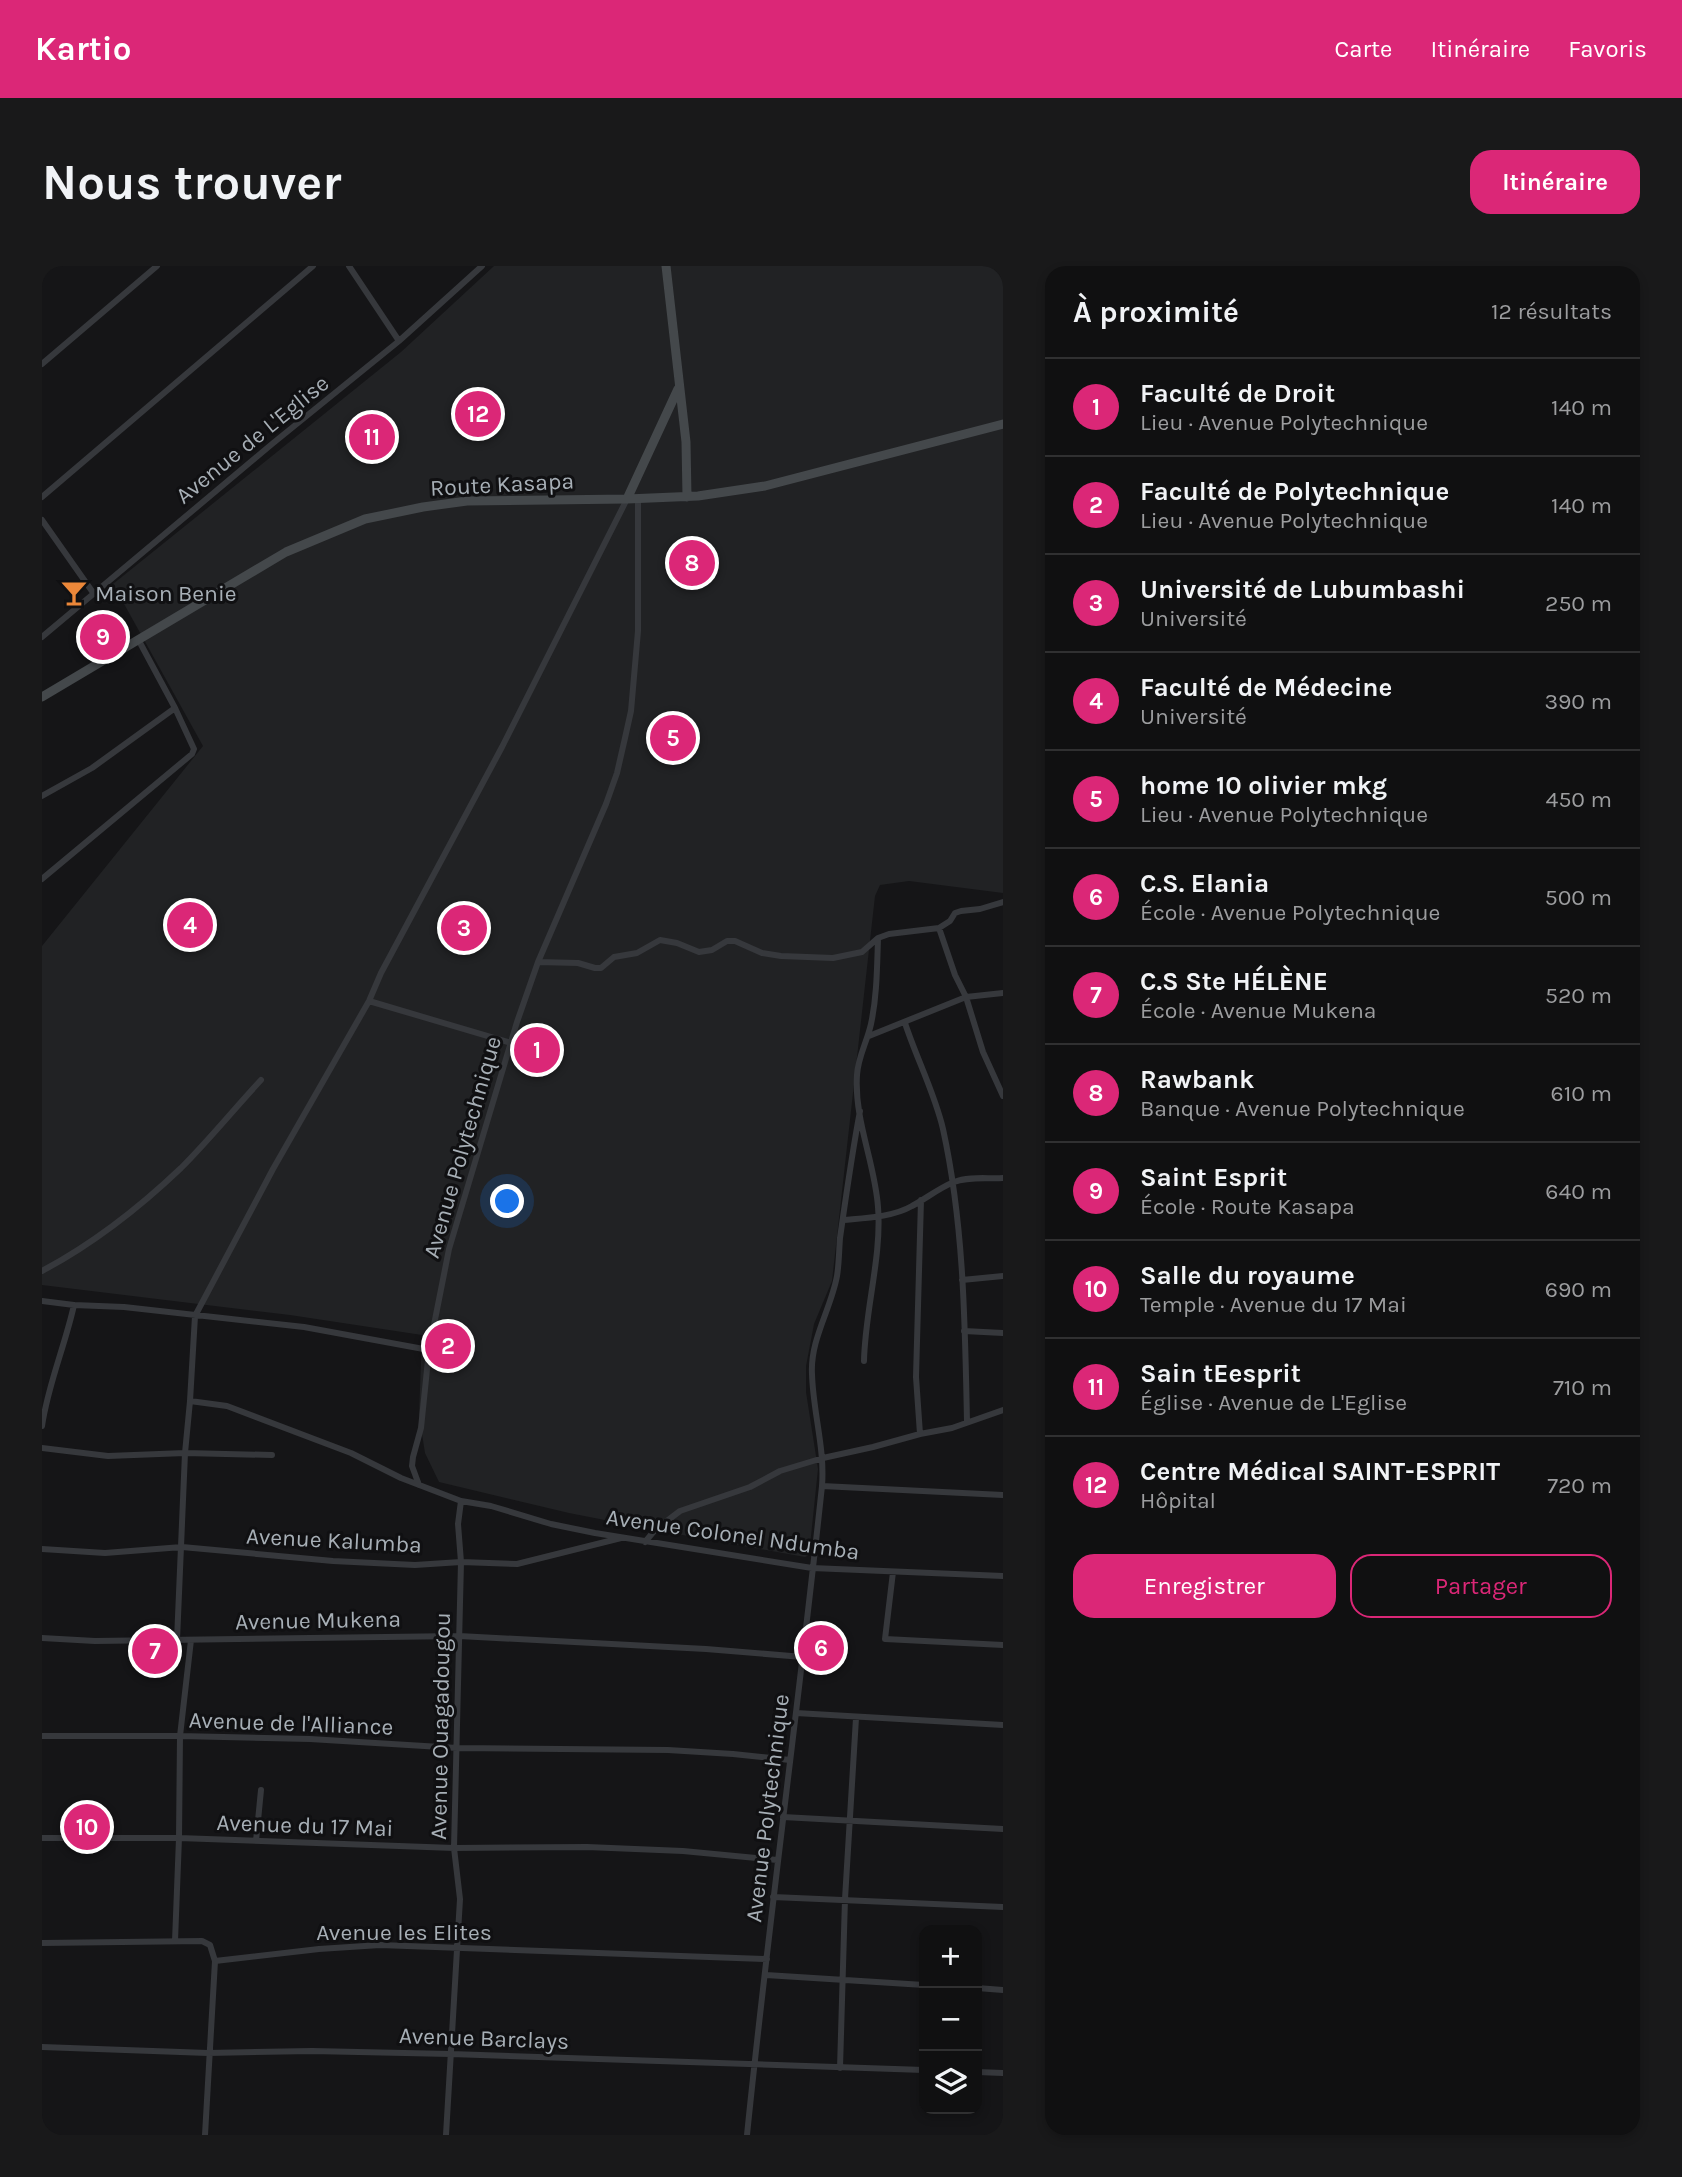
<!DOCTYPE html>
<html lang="fr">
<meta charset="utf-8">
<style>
:root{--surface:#101011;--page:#19191a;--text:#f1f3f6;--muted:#9c9d9f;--line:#303031;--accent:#db2777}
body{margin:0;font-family:Karla,sans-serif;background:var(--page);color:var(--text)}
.controls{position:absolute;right:21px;bottom:21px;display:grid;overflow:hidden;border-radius:14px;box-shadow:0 4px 10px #0003}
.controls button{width:63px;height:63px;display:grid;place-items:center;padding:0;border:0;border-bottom:2px solid var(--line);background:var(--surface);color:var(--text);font:35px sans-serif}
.you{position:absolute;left:466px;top:936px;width:24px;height:24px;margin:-18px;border:5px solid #fff;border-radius:50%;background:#1a73e8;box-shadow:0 0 0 10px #1a73e833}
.badge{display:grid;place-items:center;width:46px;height:46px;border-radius:50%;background:var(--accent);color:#fff;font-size:23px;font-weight:700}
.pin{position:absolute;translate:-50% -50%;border:4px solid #fff;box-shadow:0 2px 7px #0006}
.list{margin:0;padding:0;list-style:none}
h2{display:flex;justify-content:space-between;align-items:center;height:91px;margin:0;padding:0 28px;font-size:30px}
h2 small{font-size:23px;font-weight:400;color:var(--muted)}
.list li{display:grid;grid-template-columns:46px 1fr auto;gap:21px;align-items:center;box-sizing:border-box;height:98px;padding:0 28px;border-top:2px solid var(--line)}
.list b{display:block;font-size:26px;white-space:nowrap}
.list p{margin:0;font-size:23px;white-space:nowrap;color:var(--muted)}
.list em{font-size:23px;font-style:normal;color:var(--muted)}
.actions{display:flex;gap:14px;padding:21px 28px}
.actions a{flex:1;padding:16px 0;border:2px solid var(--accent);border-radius:21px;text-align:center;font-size:24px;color:var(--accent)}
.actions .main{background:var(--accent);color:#fff}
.icon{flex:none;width:38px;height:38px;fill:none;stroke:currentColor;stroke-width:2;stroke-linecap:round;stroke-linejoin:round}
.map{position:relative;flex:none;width:961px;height:1869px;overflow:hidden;border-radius:21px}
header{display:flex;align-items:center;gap:42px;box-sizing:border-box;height:98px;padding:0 35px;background:var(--accent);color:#fff}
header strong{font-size:33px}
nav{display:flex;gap:38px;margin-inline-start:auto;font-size:24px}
.intro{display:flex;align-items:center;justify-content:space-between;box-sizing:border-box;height:168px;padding:0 42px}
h1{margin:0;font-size:49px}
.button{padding:18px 32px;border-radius:21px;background:var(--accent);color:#fff;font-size:24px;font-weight:700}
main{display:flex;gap:42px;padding:0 42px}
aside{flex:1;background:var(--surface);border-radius:21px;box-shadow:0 4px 10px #0003}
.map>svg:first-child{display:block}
</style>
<header>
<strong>Kartio</strong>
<nav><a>Carte</a><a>Itinéraire</a><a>Favoris</a></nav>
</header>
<div class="intro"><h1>Nous trouver</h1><a class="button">Itinéraire</a></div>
<main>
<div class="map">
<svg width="961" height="1869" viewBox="0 0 961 1869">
<rect width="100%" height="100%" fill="#151517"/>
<path fill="#212224" d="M452,0H961V627L867,615L838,619L833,630L790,1015L772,1058L764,1100V1126L776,1203L767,1289L763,1291L624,1266L527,1247L397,1216L383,1187L377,1149L380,1069L248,1049L0,1019V680L161,480L71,318L359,86Z"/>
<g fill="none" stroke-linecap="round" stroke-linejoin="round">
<path stroke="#36383c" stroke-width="6" d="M307,0L357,75
M0,98L115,0
M0,231L271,0
M0,254L52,328
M0,371L230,178L357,75L440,0
M0,530L50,502L133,442
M0,613L150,488L152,483L133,442L96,373
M897,662L913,709L924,731L941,786L961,830
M496,696L536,697L553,702H559L572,691L595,687L618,674L635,677L657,686L670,684L685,675H693L720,687L739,690L791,692L820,686L836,672L847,668L897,662L908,655L913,647L919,645L938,643L961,636
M327,735L469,777
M863,757C874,791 893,828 901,863C922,959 923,1058 925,1156
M827,770L924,731L961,727
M802,954C823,952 851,951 870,940C885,932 897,922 912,916C927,910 946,913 961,912
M0,1005C49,979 98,941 139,902C167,874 192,843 219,814
M920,1014L961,1010
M0,1035L32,1039L82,1041L262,1061L387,1084
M922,1065L961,1067
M822,1095C823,1044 840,990 836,941C833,897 812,854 815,809C816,791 825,776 829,758C835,730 835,701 836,673
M148,1135L185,1140L309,1187L359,1212L419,1235L416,1258L419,1296L412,1582L418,1633L404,1869
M0,1160C6,1118 23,1080 32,1039
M878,1168L874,1111L879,934
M0,1182L66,1190L143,1187L230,1189
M377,1219L370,1200L371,1191L379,1162L387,1084L407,983L475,756L496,696L564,538L575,507L583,472L589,445L596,365V233
M780,1220L961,1229
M419,1235L449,1240L509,1258L553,1267L770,1302L961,1310
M603,1276L613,1264L638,1245L708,1221L738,1205L781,1192L831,1181L878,1168L910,1162L961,1144
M0,1283L63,1287L140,1281L291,1295L373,1299L419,1296L475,1298L579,1272
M851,1306L843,1373L961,1379
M0,1372L53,1375L417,1370L664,1383L761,1391
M135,1374L143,1187L148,1135L153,1050L231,903L327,735L339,707L460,481L585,233
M754,1447L961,1459
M0,1470H138L268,1473L415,1482L626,1484L691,1488L748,1494
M741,1551L961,1563
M0,1572H137L412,1582L545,1581L641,1585L735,1594
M214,1575L219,1524
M731,1631L961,1641
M133,1675L137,1572L138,1470L149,1374
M0,1677L160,1675L168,1679L173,1695
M724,1709L882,1719
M935,1722L961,1724
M0,1781L166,1787L270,1785L409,1788L882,1804
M798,1802L803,1633L814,1452
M935,1806L961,1807
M163,1869L173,1695L277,1683L338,1679L725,1693
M705,1869C727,1652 757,1437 780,1220C783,1182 771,1146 770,1108C768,1074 789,1043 795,1010C797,998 797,985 798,972C804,930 810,887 818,845"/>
<path stroke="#44484b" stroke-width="9" d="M624,0L644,176L645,231
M585,233L636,123
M0,431L244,286L323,253L381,241L425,235L585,233L656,230L723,220L961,158"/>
</g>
<defs>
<g id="bar-bare" transform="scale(2.1)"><path d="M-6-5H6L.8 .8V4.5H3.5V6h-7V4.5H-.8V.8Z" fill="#eb8739" stroke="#101012" stroke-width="2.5" paint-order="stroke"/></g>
</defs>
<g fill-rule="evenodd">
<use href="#bar-bare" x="32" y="327"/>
</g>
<g text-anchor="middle" stroke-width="6" stroke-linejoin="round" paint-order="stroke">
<g font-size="23" fill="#a7afb6" stroke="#101012">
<text transform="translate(210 173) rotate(-39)" y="8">Avenue de L'Eglise</text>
<text transform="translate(460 218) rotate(-3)" y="8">Route Kasapa</text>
<text transform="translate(420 881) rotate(-74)" y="8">Avenue Polytechnique</text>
<text transform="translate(691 1268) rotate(8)" y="8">Avenue Colonel Ndumba</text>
<text transform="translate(292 1274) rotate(3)" y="8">Avenue Kalumba</text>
<text transform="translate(276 1354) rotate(-1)" y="8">Avenue Mukena</text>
<text transform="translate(249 1457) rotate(2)" y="8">Avenue de l'Alliance</text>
<text transform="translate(398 1460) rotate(-89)" y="8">Avenue Ouagadougou</text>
<text transform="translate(725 1542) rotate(-83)" y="8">Avenue Polytechnique</text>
<text transform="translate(263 1559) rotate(2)" y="8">Avenue du 17 Mai</text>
<text x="362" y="1674">Avenue les Elites</text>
<text transform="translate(442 1772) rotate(2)" y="8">Avenue Barclays</text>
</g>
<g font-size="23" fill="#a7afb6" stroke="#101012" text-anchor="start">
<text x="53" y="335">Maison Benie</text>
</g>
</g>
</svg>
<div class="controls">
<button>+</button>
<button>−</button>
<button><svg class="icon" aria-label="layers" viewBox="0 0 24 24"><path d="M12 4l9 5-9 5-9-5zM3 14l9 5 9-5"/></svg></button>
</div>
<div class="you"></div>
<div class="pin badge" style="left:495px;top:784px">1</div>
<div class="pin badge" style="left:406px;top:1080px">2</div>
<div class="pin badge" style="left:422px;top:662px">3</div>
<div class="pin badge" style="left:148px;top:659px">4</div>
<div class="pin badge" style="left:631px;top:472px">5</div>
<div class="pin badge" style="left:779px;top:1382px">6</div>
<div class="pin badge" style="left:113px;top:1385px">7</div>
<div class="pin badge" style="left:650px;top:297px">8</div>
<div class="pin badge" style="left:61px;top:371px">9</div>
<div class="pin badge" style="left:45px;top:1561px">10</div>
<div class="pin badge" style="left:330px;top:171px">11</div>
<div class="pin badge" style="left:436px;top:148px">12</div>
</div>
<aside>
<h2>À proximité<small>12 résultats</small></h2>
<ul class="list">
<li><span class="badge">1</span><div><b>Faculté de Droit</b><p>Lieu · Avenue Polytechnique</p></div><em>140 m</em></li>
<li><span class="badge">2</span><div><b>Faculté de Polytechnique</b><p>Lieu · Avenue Polytechnique</p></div><em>140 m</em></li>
<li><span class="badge">3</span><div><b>Université de Lubumbashi</b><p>Université</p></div><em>250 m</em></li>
<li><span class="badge">4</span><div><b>Faculté de Médecine</b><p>Université</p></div><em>390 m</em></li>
<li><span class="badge">5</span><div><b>home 10 olivier mkg</b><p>Lieu · Avenue Polytechnique</p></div><em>450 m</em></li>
<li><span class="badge">6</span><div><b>C.S. Elania</b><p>École · Avenue Polytechnique</p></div><em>500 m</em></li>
<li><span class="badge">7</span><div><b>C.S Ste HÉLÈNE</b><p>École · Avenue Mukena</p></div><em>520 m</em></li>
<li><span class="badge">8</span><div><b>Rawbank</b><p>Banque · Avenue Polytechnique</p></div><em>610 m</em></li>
<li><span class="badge">9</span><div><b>Saint Esprit</b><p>École · Route Kasapa</p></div><em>640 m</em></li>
<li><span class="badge">10</span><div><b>Salle du royaume</b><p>Temple · Avenue du 17 Mai</p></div><em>690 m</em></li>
<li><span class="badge">11</span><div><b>Sain tEesprit</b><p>Église · Avenue de L'Eglise</p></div><em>710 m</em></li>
<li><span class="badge">12</span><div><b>Centre Médical SAINT-ESPRIT</b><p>Hôpital</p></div><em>720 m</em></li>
</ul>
<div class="actions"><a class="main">Enregistrer</a><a>Partager</a></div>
</aside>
</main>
